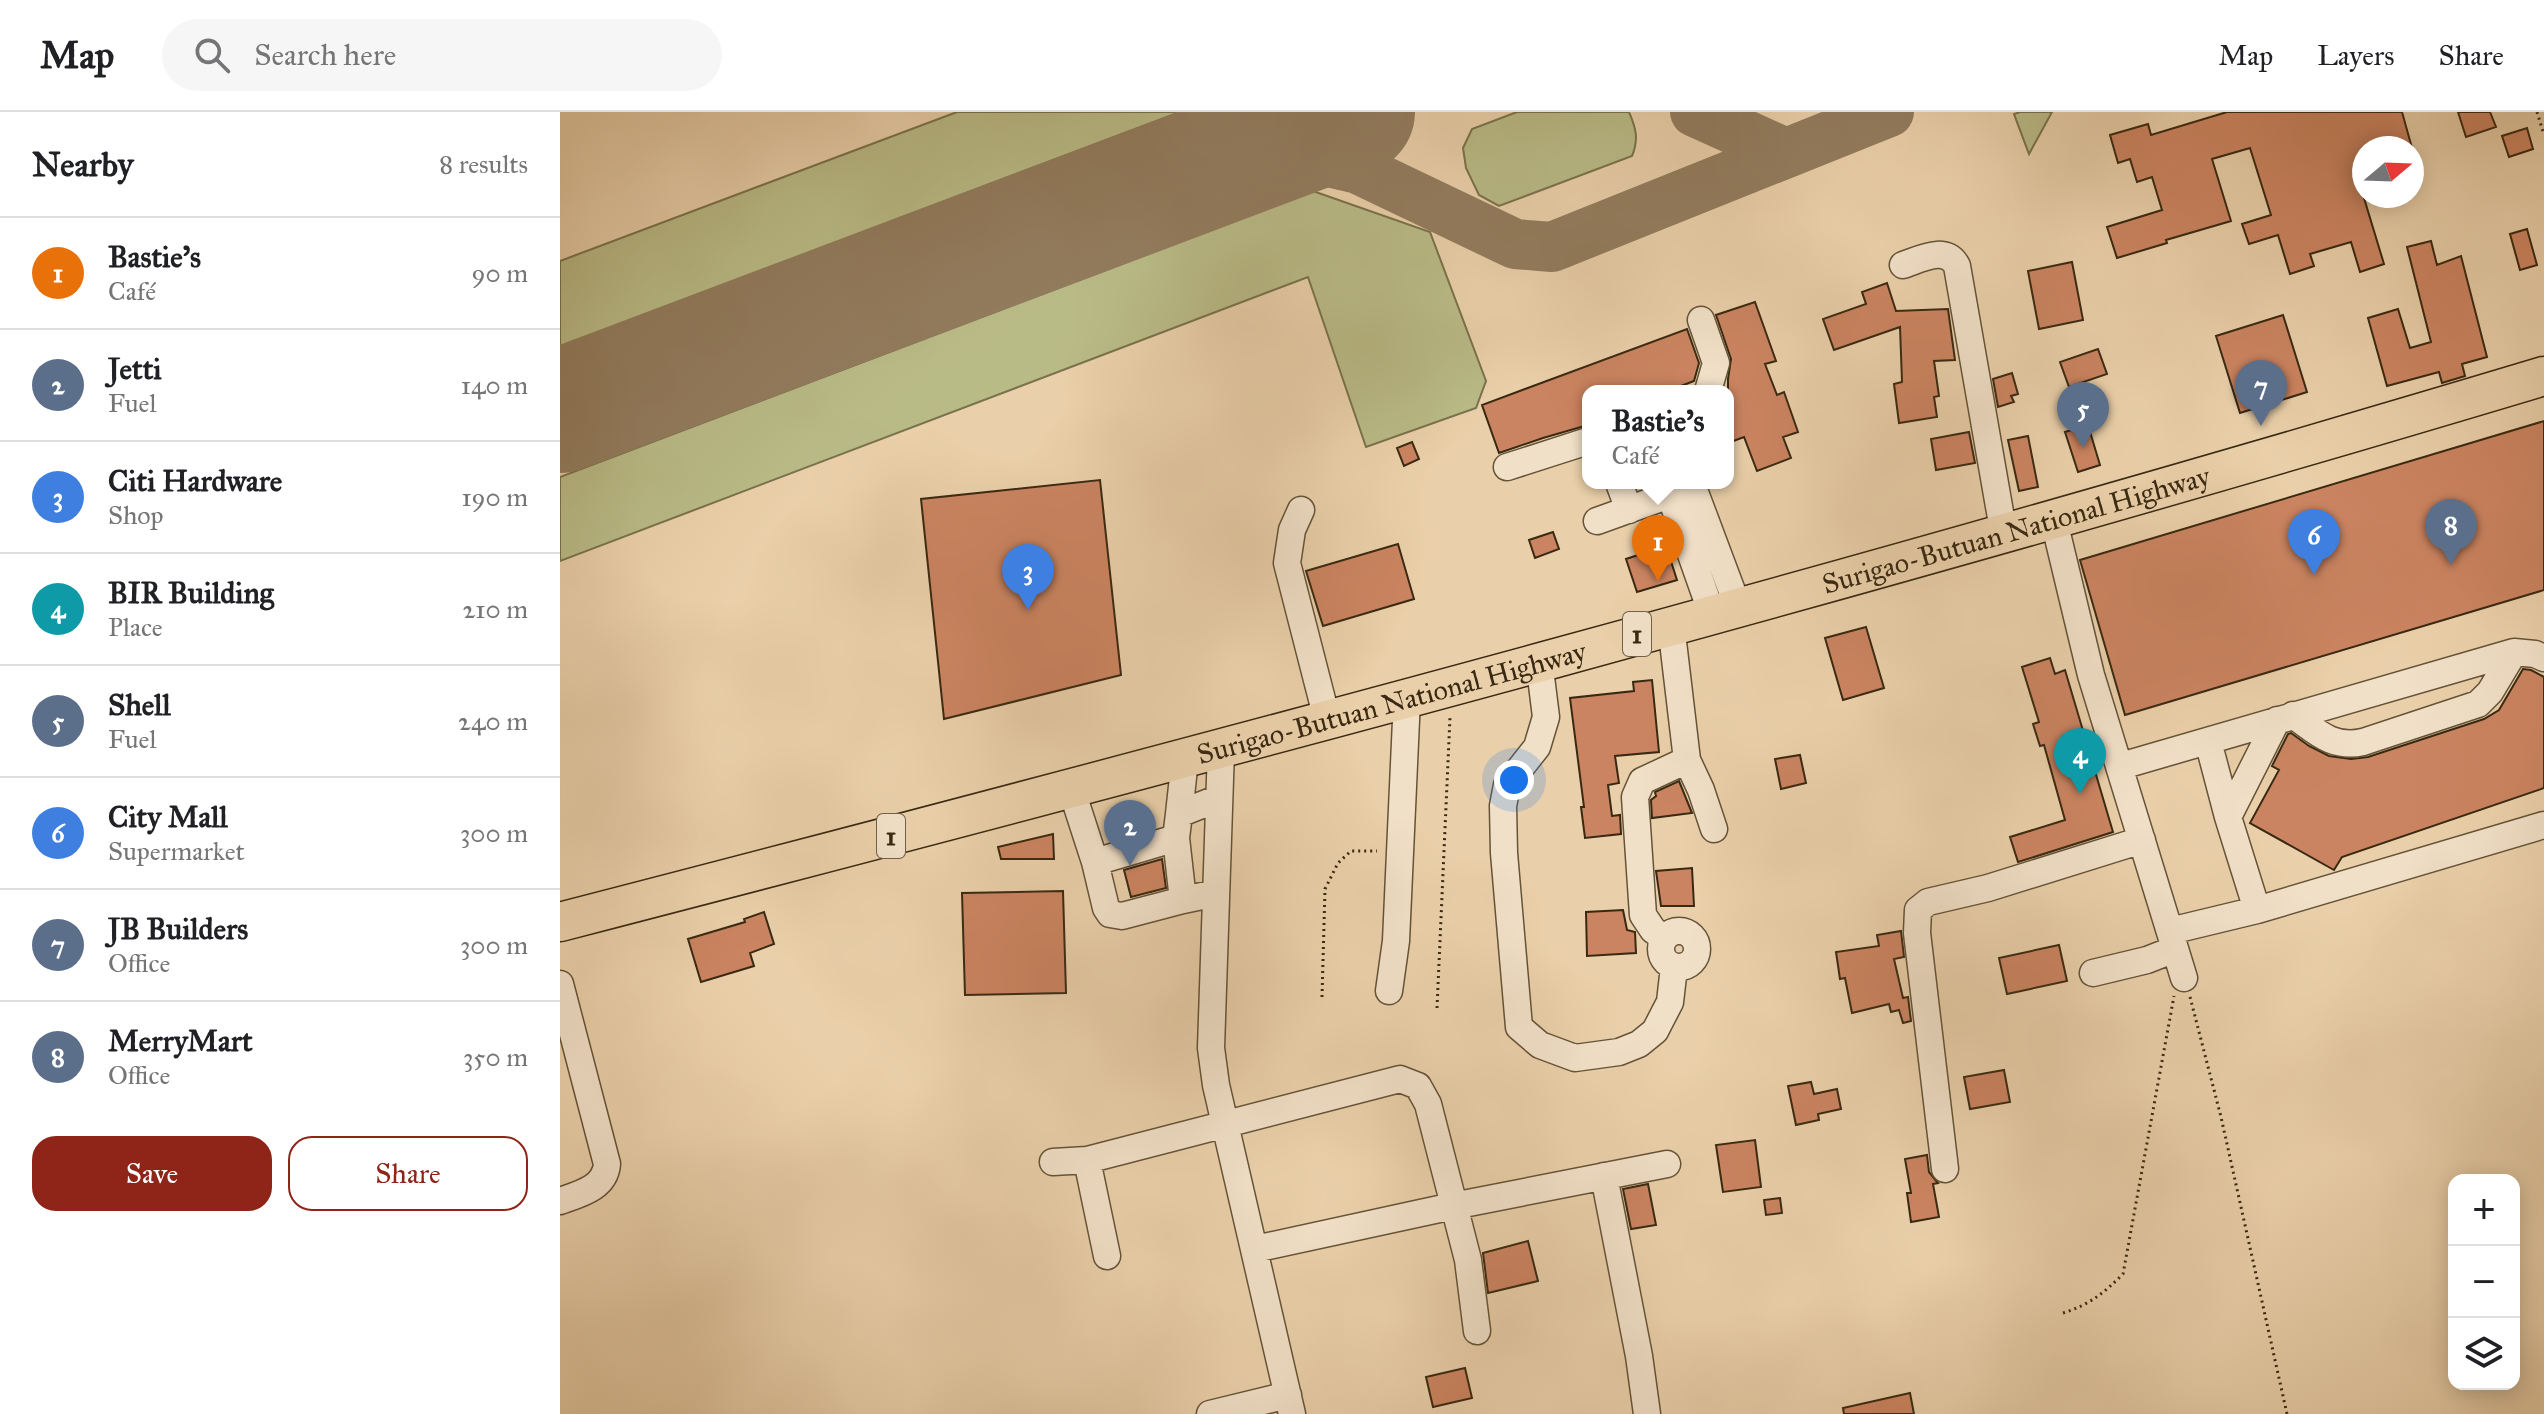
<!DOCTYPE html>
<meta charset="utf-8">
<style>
:root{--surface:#fff;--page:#f6f6f6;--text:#202124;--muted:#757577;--line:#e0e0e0;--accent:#8f2418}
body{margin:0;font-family:"IM FELL Great Primer",serif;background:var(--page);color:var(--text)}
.controls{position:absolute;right:24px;bottom:24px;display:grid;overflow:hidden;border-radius:16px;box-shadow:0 4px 20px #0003}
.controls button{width:72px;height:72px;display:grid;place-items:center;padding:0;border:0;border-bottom:2px solid var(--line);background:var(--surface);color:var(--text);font:40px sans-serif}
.compass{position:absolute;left:1792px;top:24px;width:72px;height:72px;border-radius:50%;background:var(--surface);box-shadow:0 4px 20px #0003;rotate:71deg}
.you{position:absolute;left:954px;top:668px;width:28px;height:28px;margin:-20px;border:6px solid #fff;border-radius:50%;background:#1a73e8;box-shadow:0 0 0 12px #1a73e833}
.badge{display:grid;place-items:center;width:52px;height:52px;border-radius:50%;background:var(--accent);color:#fff;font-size:26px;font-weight:700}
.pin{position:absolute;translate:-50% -66px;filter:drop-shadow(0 2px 4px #0008)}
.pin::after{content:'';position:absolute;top:42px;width:28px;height:24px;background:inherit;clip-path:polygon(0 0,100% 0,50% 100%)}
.popup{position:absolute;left:1022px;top:273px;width:152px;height:104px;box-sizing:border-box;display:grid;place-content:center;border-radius:16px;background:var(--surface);filter:drop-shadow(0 2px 6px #0005);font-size:26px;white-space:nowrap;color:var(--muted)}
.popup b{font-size:30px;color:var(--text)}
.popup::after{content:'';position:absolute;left:50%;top:100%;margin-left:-16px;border:16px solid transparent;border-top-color:var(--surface)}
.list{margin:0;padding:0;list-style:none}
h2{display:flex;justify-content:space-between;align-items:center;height:104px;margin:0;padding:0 32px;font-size:34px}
h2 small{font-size:26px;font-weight:400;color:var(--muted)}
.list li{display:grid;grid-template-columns:52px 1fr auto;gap:24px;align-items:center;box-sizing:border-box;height:112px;padding:0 32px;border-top:2px solid var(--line)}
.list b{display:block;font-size:30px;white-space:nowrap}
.list p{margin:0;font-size:26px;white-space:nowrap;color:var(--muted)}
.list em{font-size:26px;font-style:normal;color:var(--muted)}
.actions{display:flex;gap:16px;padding:24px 32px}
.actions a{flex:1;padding:18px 0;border:2px solid var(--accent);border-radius:24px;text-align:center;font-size:28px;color:var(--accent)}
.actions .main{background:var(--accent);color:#fff}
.icon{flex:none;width:44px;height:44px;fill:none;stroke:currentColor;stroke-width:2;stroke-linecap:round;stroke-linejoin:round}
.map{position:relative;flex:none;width:1984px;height:1302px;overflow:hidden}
header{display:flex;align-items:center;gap:48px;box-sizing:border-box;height:112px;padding:0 40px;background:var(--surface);border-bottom:2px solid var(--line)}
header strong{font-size:38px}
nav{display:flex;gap:44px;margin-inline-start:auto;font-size:28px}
.search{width:560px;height:72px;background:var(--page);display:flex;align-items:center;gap:20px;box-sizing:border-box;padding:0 28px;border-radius:44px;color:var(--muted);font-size:30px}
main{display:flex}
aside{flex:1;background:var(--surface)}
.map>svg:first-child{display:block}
</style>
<header>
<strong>Map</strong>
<div class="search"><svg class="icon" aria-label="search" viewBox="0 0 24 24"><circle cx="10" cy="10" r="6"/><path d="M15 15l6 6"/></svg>Search here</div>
<nav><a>Map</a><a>Layers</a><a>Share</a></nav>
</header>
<main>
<aside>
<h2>Nearby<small>8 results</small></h2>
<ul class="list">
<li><span class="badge" style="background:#e8710a">1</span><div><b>Bastie's</b><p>Café</p></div><em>90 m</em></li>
<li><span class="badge" style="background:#5c6f8a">2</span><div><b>Jetti</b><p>Fuel</p></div><em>140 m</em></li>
<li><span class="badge" style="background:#3f7fe0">3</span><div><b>Citi Hardware</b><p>Shop</p></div><em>190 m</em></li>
<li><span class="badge" style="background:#0f9aa8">4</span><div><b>BIR Building</b><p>Place</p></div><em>210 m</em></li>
<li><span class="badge" style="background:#5c6f8a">5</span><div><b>Shell</b><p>Fuel</p></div><em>240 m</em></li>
<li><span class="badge" style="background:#3f7fe0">6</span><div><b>City Mall</b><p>Supermarket</p></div><em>300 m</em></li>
<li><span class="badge" style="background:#5c6f8a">7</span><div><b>JB Builders</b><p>Office</p></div><em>300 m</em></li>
<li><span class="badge" style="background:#5c6f8a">8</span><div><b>MerryMart</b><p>Office</p></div><em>350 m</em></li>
</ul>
<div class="actions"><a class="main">Save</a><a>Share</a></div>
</aside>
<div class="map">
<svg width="1984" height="1302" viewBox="0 0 1984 1302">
<rect width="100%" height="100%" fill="#ead0aa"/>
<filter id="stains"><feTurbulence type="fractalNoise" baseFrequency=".0025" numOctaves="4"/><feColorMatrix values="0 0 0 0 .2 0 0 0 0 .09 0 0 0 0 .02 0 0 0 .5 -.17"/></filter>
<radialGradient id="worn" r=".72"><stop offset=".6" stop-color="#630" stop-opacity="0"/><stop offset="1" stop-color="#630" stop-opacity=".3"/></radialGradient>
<path fill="#b9bb87" stroke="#79724c" stroke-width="2" d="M397,0H620L0,235V149Z
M957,0H1069C1076,16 1079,27 1072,44L939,94L919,83L906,56L903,36L912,17Z
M1460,0H1492L1469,42L1454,2Z
M750,78L870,120L926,269L916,296L806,335L748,165L0,449V365L673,110L667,93L699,81L705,95Z"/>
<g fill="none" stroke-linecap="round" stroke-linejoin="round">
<path stroke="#927c5e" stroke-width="50" d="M1135,0L1226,41
M688,40L734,42L798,57L955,132L992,135L1329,0"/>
<path stroke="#927c5e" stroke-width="124" d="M0,299L793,0"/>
</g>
<path fill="#cb8461" stroke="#392912" stroke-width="2" d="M1667,0H1842L1852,36H1804V86L1824,152L1800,160L1791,130L1750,142L1754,154L1730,162L1718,123L1689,132L1682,112L1711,103L1690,36L1652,47L1671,109L1606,128L1607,131L1557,146L1547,115L1602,98L1592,65L1577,70L1570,47L1558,51L1550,23L1588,12L1591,23Z
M1898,0H1930L1936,15L1906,25Z
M1967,16L1973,37L1949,45L1942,24Z
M1967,117L1977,153L1960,158L1950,122Z
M1871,129L1877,153L1901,144L1927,245L1902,252L1905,264L1882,271L1879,260L1827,274L1808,206L1838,197L1850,236L1871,230L1847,135Z
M1512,150L1523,208L1479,217L1468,159Z
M1327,171L1336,199L1388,197L1395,248L1374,249L1379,284L1374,285L1377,305L1339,311L1334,272L1342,270L1340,215L1274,238L1263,207L1306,192L1302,180Z
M1195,190L1216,249L1205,252L1217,283L1224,280L1238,320L1223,325L1231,346L1197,359L1184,325L1168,331V267L1171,247L1156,203Z
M1723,203L1747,280L1680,301L1656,224Z
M1127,217L1139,251L1134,269L1108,279H1028V313L983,326L939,341L922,293Z
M1538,237L1547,262L1509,275L1500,250Z
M1452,261L1458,282L1451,284L1454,290L1438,295L1433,267Z
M1984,309V478L1565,603L1520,448Z
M1528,313L1540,353L1518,360L1505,320Z
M1409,320L1415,351L1376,358L1371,327Z
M1468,324L1478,375L1459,379L1448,328Z
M852,330L859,347L844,354L837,336Z
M540,368L561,563L384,607L361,387Z
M993,420L999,437L975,446L969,428Z
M838,432L854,487L763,514L746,459Z
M1106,434L1117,468L1077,480L1066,447Z
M1306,515L1324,576L1283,588L1265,526Z
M1490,546L1495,562L1505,558L1553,720L1458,750L1450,725L1505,708L1484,633L1480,634L1473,612L1479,610L1462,555Z
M1963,557L1971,558L1984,565V676L1782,745L1774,758L1690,711L1719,658L1712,654L1728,622L1731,621L1749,634L1769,644L1791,647L1808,645L1924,607L1939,598Z
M1092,568L1099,640L1055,644L1059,671L1048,673L1052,704L1060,703L1061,722L1025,726L1021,695H1024L1010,586L1074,579L1073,570Z
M1240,643L1246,671L1221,677L1215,647Z
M1119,669L1132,701L1092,706L1091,688L1096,684L1095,680Z
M493,722L494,747H441L438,735Z
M602,747L606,776L571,785L564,758Z
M1132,756L1134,794H1101L1096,759Z
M503,779L506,881L405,883L402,781Z
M1063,798L1067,818L1075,820L1076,841L1027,844L1026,800Z
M204,800L214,832L190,841L194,854L141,870L128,827L185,810L184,807Z
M1341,819L1344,845L1334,847L1343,886L1348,885L1351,909L1343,911L1339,898L1331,900L1329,892L1292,901L1285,866L1280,867L1276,840L1319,834L1317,823Z
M1499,833L1507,869L1447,882L1439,846Z
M1444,958L1450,990L1410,997L1404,965Z
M1251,970L1254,982L1277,977L1281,997L1258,1002L1259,1008L1236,1013L1228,974Z
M1195,1028L1201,1075L1163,1080L1156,1033Z
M1367,1043L1369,1060L1378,1071L1373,1072L1379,1105L1351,1110L1347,1081H1351L1345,1047Z
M1088,1072L1096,1113L1071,1117L1063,1077Z
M1220,1086L1222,1101L1206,1103L1204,1088Z
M968,1129L978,1169L928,1181L923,1141Z
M905,1256L912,1286L873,1295L866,1265Z
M1350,1281L1354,1302H1284L1283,1296Z"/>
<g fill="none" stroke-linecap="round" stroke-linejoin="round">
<g stroke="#655338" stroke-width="29">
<path id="minor" d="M1343,153C1361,147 1386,133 1397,154L1444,423
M1141,208L1156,251L1148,279
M947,355L1028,329
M1059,371L1069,398
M1133,375L1178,495
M1110,383L1152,502
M741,398L732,418L727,451L767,607
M1037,409L1126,377
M1494,409L1531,563L1624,866
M1111,513L1127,648L1141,678L1154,717
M979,549L986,605L977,635L947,673L943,694L944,741L959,915L980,933L1015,946L1059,940L1079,932L1095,919L1110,890L1114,855
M1733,603C1756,619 1772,637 1803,630L1918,592L1930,580L1954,540
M1648,629L1668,705L1697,798
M661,637L651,936L656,973L732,1302
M1561,654L1954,540L1975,542L1984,546
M511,676L535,750L616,726
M619,702L625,647
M1668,705L1717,608
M535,750L546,796L550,802L562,804L623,788
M656,781L623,788L616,726L619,702L659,686
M1101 837a18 18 0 1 1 36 0a18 18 0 1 1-36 0Z
M1610,819L1697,798L1984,713
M1104,826L1093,818L1083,803L1075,685L1082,669L1127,648
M1533,861L1587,848L1615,837
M0,872L47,1052C45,1076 20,1082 0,1089
M829,879L836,829L847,586
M527,1048L547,1144
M493,1050L527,1048L840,967L858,974L868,992L908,1148L917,1219
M1385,1057L1357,821L1358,798L1368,790L1428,776L1582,728
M1044,1064L1079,1244L1087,1302
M695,1137L893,1094L1107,1052
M650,1302L728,1283"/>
</g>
<g stroke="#392912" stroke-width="41">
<g id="highway">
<path id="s1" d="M0,810C664,638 1327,461 1984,264"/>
</g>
</g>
<path stroke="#392912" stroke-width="3" stroke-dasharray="2 4" stroke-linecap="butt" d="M1977,0L1984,23
M762,885L765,777L778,751L791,739H817
M1630,885L1661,1005L1727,1302
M877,896L890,605
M1503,1201C1529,1193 1544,1181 1563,1162L1614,884"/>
<use href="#minor" stroke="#f1e0c8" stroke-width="26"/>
<use href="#highway" stroke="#ead0aa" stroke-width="38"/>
</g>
<g text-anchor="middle" stroke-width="6" stroke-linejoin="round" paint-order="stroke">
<g fill="#f1e0c8" stroke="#706049" stroke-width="2">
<rect x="1063" y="500" width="28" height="44" rx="6"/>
<rect x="317" y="702" width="28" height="44" rx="6"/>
</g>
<g font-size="26" font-weight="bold" fill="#392912">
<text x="1077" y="531">1</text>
<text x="331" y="733">1</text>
</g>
<g font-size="28" fill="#392912" stroke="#f1e0c8">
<text dy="10" stroke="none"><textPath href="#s1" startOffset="1508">Surigao-Butuan National Highway</textPath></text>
<text dy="10" stroke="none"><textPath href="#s1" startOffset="860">Surigao-Butuan National Highway</textPath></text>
</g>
</g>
<rect width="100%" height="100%" filter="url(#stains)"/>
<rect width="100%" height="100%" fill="url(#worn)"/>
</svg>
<div class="controls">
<button>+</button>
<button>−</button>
<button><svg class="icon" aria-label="layers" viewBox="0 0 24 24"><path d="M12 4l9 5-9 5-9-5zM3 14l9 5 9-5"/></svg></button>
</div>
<svg class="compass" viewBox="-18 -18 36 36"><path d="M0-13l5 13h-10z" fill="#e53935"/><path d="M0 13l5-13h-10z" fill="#757577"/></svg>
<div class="you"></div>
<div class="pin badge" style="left:1098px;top:469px;background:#e8710a">1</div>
<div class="popup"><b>Bastie's</b>Café</div>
<div class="pin badge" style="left:570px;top:754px;background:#5c6f8a">2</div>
<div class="pin badge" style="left:468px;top:498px;background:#3f7fe0">3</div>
<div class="pin badge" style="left:1520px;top:682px;background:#0f9aa8">4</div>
<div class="pin badge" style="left:1523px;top:336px;background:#5c6f8a">5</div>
<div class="pin badge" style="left:1754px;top:463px;background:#3f7fe0">6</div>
<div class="pin badge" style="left:1701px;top:314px;background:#5c6f8a">7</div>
<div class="pin badge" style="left:1891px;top:453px;background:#5c6f8a">8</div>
</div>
</main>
